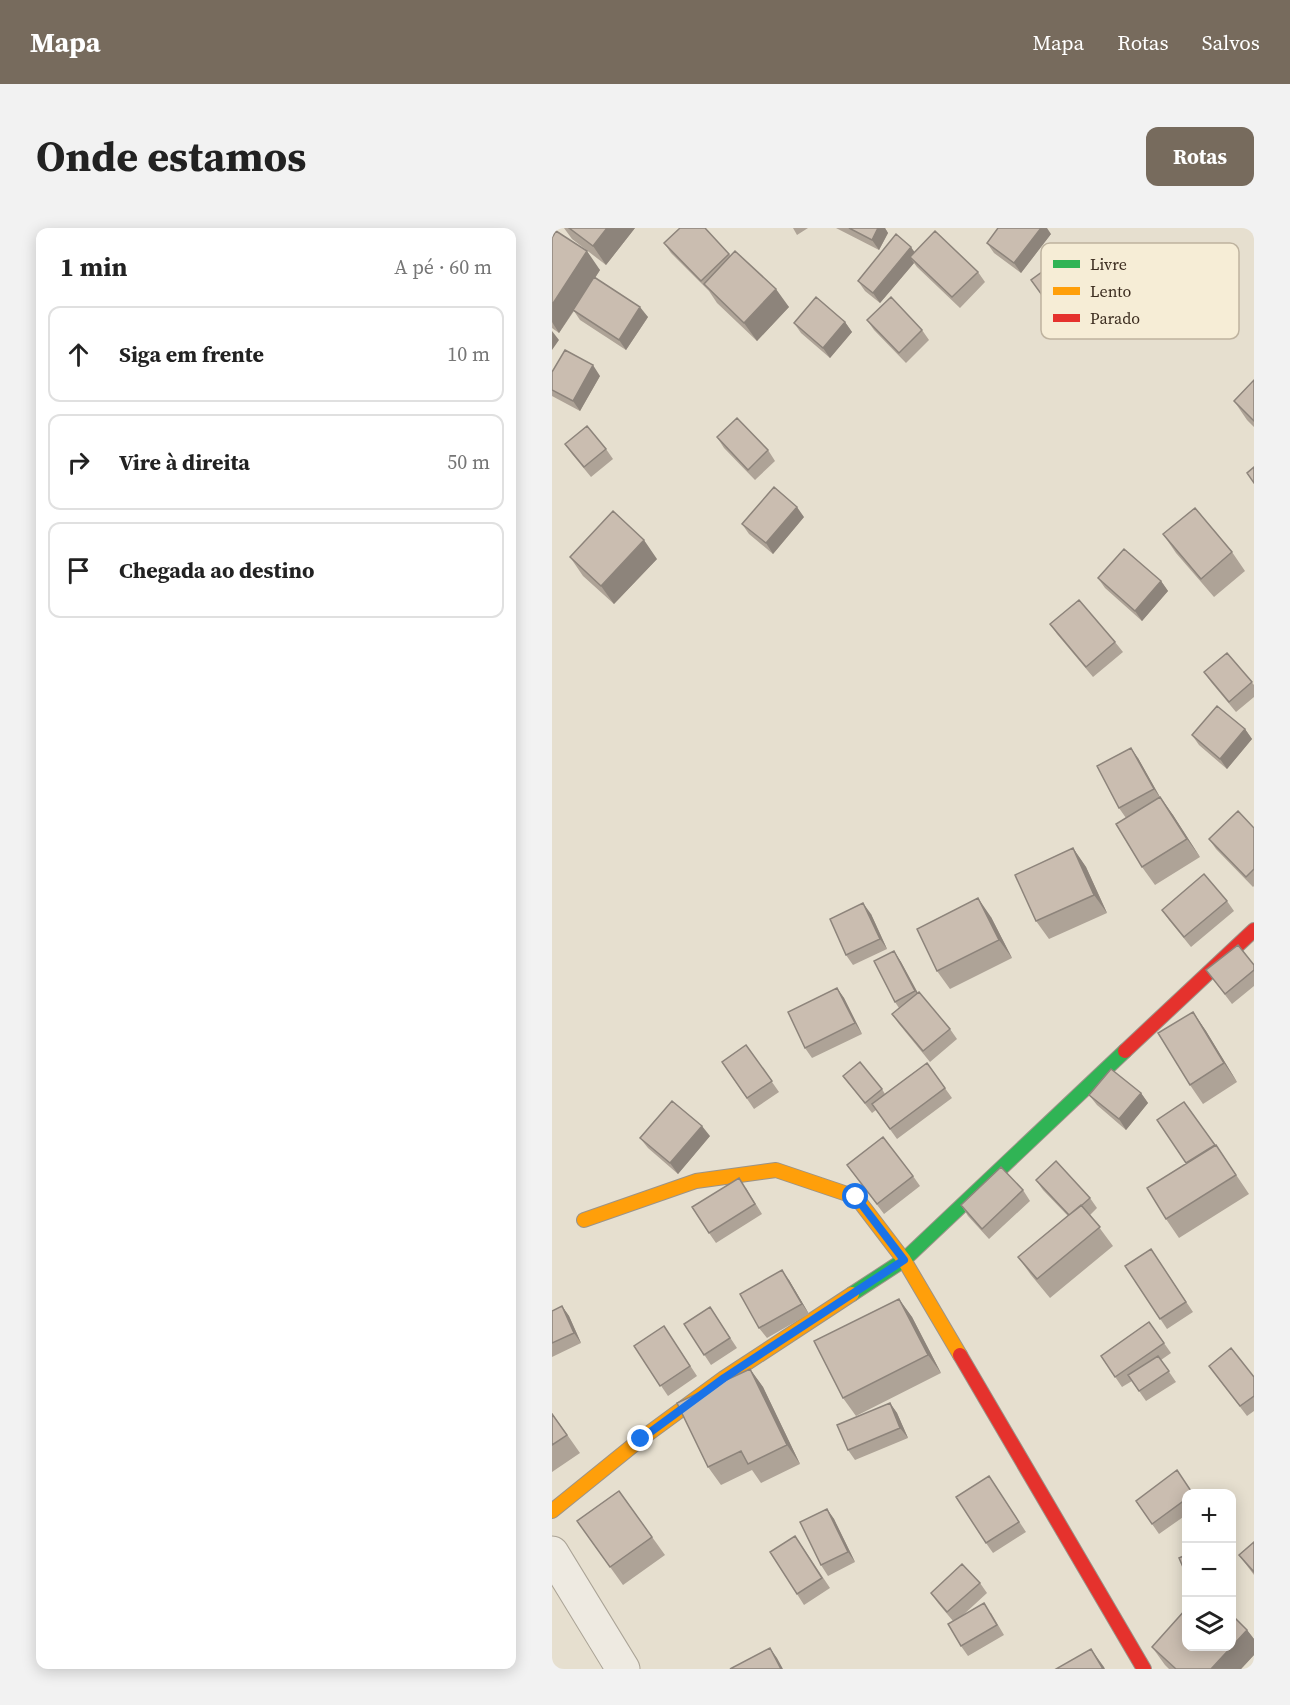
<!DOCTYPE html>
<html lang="pt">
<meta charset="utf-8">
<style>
:root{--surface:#fff;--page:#f2f2f2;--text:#222;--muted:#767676;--line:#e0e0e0;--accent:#776b5d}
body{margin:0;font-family:"Source Serif 4",serif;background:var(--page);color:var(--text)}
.controls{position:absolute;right:18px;bottom:18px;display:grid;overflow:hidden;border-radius:12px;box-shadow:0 3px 15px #0003}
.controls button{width:54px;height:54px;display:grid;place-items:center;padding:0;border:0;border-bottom:2px solid var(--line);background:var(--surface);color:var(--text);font:30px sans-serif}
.stop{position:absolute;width:18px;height:18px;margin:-14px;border:4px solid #1a73e8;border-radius:50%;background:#fff}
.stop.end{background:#1a73e8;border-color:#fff;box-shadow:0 2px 6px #0008}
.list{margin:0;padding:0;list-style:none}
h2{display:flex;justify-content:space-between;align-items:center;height:78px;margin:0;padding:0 24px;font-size:26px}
h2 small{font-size:20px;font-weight:400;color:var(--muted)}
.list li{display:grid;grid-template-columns:39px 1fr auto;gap:18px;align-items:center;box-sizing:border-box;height:96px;margin:0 12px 12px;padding:0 12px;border:2px solid var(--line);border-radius:12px}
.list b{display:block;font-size:22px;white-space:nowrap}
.list em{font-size:20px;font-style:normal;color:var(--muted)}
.icon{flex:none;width:33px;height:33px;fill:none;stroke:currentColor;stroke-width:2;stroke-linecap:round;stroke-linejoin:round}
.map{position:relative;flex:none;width:702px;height:1441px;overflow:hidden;border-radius:12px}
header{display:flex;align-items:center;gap:36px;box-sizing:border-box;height:84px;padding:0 30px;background:var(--accent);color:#fff}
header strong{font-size:28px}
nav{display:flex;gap:33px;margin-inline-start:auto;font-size:21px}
.intro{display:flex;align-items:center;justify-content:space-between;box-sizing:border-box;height:144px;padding:0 36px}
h1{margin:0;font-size:42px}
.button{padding:15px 27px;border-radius:12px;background:var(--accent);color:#fff;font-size:21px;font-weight:700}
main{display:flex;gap:36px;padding:0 36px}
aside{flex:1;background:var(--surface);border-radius:12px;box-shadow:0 3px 15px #0003}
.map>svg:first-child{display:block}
</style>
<header>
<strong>Mapa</strong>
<nav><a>Mapa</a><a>Rotas</a><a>Salvos</a></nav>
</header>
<div class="intro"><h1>Onde estamos</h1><a class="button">Rotas</a></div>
<main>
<aside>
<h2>1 min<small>A pé · 60 m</small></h2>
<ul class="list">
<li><svg class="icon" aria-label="ahead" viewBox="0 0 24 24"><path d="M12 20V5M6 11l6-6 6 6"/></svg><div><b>Siga em frente</b></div><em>10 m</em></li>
<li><svg class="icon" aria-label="right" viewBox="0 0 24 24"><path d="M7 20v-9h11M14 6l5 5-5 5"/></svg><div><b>Vire à direita</b></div><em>50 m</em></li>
<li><svg class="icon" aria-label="arrive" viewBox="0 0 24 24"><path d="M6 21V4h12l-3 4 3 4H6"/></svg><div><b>Chegada ao destino</b></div></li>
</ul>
</aside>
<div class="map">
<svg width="702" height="1441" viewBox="0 0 702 1441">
<rect width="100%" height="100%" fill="#e6dfcf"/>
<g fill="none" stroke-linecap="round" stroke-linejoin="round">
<g stroke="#aba497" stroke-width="35">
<path id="street" d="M0,1325L71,1441"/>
</g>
<g stroke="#9b9388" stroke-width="16">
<path id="fast" d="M300,1066L352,1032L573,823"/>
</g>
<g stroke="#9b9388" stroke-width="16">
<path id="slow" d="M32,992L144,953L224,942L304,969L352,1032L408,1127
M0,1283L89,1211L172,1150L300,1066"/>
</g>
<g stroke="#9b9388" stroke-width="16">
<path id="jam" d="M573,823L702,702
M408,1127L592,1441"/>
</g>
<use href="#street" stroke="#eeeae1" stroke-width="33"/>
<use href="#fast" stroke="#30b455" stroke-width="14"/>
<use href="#slow" stroke="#ff9f0a" stroke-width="14"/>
<use href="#jam" stroke="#e5322d" stroke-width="14"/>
</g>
<path fill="#aea397" d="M12,0H83L54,37L20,11Z
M241,0H256L245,7Z
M284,0H333L336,5L327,22Z
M499,6L469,45L442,25L435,15Z
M0,10L48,42L43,50L96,89L74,122L28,92L22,83L7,105L0,100Z
M112,15L177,26L237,79L205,113L165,75L157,63L119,25Z
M363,24L426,44L433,54L408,80L365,39L362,35L328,75L313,63L306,53Z
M529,49L536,59L502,84L479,52Z
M315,92L370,102L377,112L354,135L322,102Z
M293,94L300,104L278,130L249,105L242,95Z
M0,144L48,148L28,183L0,168Z
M702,152V199L695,192L682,173Z
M165,209L216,222L223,233L203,252L172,220Z
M13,216L54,221L61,231L39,249L20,226Z
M252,289L221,326L197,306L190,296Z
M611,306L680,324L693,343L662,369L624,325Z
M18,329L105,331L62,376L31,348Z
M546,350L609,353L616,363L590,393L553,360Z
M498,396L563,414L571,424L541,449L505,406Z
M675,425L702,457V469L684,484L659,454L652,444Z
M693,501L700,511L675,541L647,517L640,507Z
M586,530L608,569L621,587L648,629L603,657L590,639L574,590L567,580Z
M702,600V658L701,659L664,621L657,611Z
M521,620L534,639L555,685L497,711L484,693Z
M675,673L682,683L639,719L617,692L610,682Z
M319,686L335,721L301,737L294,727Z
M439,689L460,730L398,761L385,743Z
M342,723L349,734L366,765L398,801L405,811L378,834L347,796L340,786L347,780L343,774Z
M702,737V758L680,776L654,742Z
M285,760L292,770L310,806L260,830L253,820Z
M641,784L654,803L685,854L651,876L638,857Z
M194,817L227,864L202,881L170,834Z
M375,835L400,870L345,911L324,882L320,885L291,848L330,861L333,866Z
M589,865L596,875L574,902L545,877L537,867Z
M158,908L126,946L96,920L88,910Z
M663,917H664L697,966L627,1010L614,991Z
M295,937L361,948L368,958L332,986Z
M484,952L538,970L545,980L538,987L561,1018L498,1070L479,1047L466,1029L516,988L491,962Z
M194,960L210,986L164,1015L157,1005Z
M471,962L478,973L437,1011L416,988L409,977Z
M599,1021L641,1084L615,1101L573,1038Z
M237,1052L257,1086L215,1110L207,1100Z
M347,1071L360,1089L389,1145L304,1188L291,1170Z
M10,1078L17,1088L29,1115L0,1129V1083Z
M158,1079L185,1120L159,1137L132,1096Z
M597,1094L619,1125L609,1132L624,1154L594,1173L580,1153L570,1159L549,1128Z
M112,1098L145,1148L116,1168L82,1118Z
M657,1138L702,1149V1183L695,1188Z
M198,1141L211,1159L248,1236L209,1255L200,1242L169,1257L156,1239Z
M338,1175L345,1185L356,1210L303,1232L296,1222Z
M0,1185L28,1225L0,1244Z
M437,1248L474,1304L441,1325L434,1315Z
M67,1263L113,1327L71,1357L25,1293Z
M634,1266V1287L607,1306L584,1273Z
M275,1281L282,1291L303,1334L276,1348L269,1337Z
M702,1314V1347L687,1327Z
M250,1318L278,1360L252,1377L245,1366Z
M428,1355L435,1365L410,1388L439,1385L452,1407L416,1428L409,1418L401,1393L386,1375L379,1365Z
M695,1402L702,1411V1427L689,1441H617L613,1437L600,1419Z"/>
<path fill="#8d847b" d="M55,0H83L54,37L41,18Z
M326,0H333L336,5L327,22L320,12Z
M489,0H495L499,6L469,45L462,35Z
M359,19L366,29H358L362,35L328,75L321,65Z
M35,23L48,42L7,105L0,94V77Z
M224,61L237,79L205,113L192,95Z
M88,79L96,89L74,122L67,112Z
M293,94L300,104L278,130L271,120Z
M0,103L7,112L0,122Z
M41,137L48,148L28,183L21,173Z
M245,279L252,289L221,326L214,315Z
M92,312L105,331L62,376L49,358Z
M609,353L616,363L590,393L583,383Z
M693,501L700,511L675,541L668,531Z
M579,520L586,530L609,571L602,561Z
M608,569L621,587L648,629L635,611Z
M521,620L534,639L555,685L542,667Z
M426,670L439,689L460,730L447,712Z
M311,675L319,686L335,721L328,711Z
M342,723L349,734L370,773L363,763Z
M285,760L292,770L310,806L303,795Z
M641,784L654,803L685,854L672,835Z
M589,865L596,875L574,902L567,891Z
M150,898L158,908L126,946L118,935Z
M230,1042L237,1052L257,1086L250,1076Z
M347,1071L360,1089L389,1145L376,1127Z
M10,1078L17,1088L29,1115L22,1105Z
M198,1141L211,1159L248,1236L235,1217Z
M338,1175L345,1185L356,1210L348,1200Z
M275,1281L282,1291L303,1334L296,1324Z
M695,1402L702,1411V1427L689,1441H659Z
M218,1420L225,1430L231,1441H229Z
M539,1421L552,1439L553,1441H551Z"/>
<path fill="#cabdb0" stroke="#8d847b" stroke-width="1.5" d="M17,0H55L41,18Z
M128,0H153L177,26L149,53L112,15Z
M297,0H326L320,12Z
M446,0H489L462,35L435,15Z
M4,3L35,23L0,77V10Z
M383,3L426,44L400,69L358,29Z
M344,6L359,19L321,65L306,53Z
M183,23L224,61L192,95L152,56Z
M512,28L529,49L495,74L479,52Z
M42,49L88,79L67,112L21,82Z
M264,69L293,94L271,120L242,95Z
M339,69L370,102L347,125L315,92Z
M13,122L41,137L21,173L0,162V144Z
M702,152V193L682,173Z
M185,190L216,222L196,242L165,209Z
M35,198L54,221L32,239L13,216Z
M702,239V255L695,245Z
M222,259L245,279L214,315L190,296Z
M643,280L680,324L649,351L611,306Z
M61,283L92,312L49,358L18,329Z
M572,321L609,353L583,383L546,350Z
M527,372L563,414L534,439L498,396Z
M675,425L700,454L677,474L652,444Z
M665,478L693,501L668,531L640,507Z
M579,520L602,561L567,580L545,538Z
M608,569L635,611L590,639L564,596Z
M686,583L702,600V641L694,649L657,611Z
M521,620L542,667L484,693L463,647Z
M652,646L675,673L632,709L610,682Z
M426,670L447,712L385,743L365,701Z
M311,675L328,711L294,727L278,691Z
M686,717L702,737V742L673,766L654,742Z
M342,723L363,763L343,774L322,733Z
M285,760L303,795L253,820L236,784Z
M367,764L398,801L371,823L340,786Z
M641,784L672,835L638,857L606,805Z
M194,817L220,853L195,870L170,834Z
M308,834L330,861L313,875L291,848Z
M375,835L393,860L338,901L320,876Z
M559,841L589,865L567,891L537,867Z
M120,873L150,898L118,935L88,910Z
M632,874L663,917L634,935L605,892Z
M331,909L361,948L325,976L295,937Z
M664,917L684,947L614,991L595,960Z
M504,933L538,970L530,977L517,987L484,952Z
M449,939L471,962L430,1001L409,977Z
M187,950L203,976L157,1005L140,979Z
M529,977L548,999L485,1051L466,1029Z
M599,1021L634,1074L608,1091L573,1038Z
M230,1042L250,1076L207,1100L188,1066Z
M347,1071L376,1127L291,1170L262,1113Z
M10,1078L22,1105L0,1115V1083Z
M158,1079L178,1110L152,1127L132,1096Z
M597,1094L612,1115L563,1149L549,1128Z
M112,1098L138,1138L108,1158L82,1118Z
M679,1120L702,1149V1168L688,1178L657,1138Z
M606,1128L617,1143L587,1163L576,1147Z
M198,1141L235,1217L196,1236L189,1223L156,1239L125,1175Z
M338,1175L348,1200L296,1222L285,1197Z
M0,1186L15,1207L0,1217Z
M625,1242L641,1266H634V1271L600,1296L584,1273Z
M437,1248L467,1294L434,1315L404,1269Z
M67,1263L100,1309L58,1339L25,1293Z
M275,1281L296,1324L269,1337L248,1294Z
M243,1308L270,1350L245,1366L218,1324Z
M702,1314V1344L687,1327Z
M634,1327V1346L627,1330Z
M410,1336L428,1355L395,1384L379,1365Z
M432,1375L445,1397L409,1418L396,1396Z
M634,1381V1419H680V1387L695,1402L659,1441H624L600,1419Z
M218,1420L229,1441H178Z
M539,1421L551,1441H504Z"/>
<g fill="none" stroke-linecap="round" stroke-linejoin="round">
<path stroke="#1a73e8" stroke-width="8" d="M89,1211L172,1150L352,1032L304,969"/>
</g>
<rect x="489" y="15" width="198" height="96" rx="9" fill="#f6edd6" stroke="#beb39f" stroke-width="1.5"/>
<rect x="501" y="32" width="27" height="8" fill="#30b455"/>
<rect x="501" y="59" width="27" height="8" fill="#ff9f0a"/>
<rect x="501" y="86" width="27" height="8" fill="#e5322d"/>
<g font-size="16" fill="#3b2c1f">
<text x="538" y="42">Livre</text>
<text x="538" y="69">Lento</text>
<text x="538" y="96">Parado</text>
</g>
</svg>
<div class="controls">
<button>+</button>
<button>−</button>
<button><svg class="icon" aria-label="layers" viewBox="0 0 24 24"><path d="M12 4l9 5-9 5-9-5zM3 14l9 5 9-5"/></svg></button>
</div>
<div class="stop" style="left:304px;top:969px"></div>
<div class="stop end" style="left:89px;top:1211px"></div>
</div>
</main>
